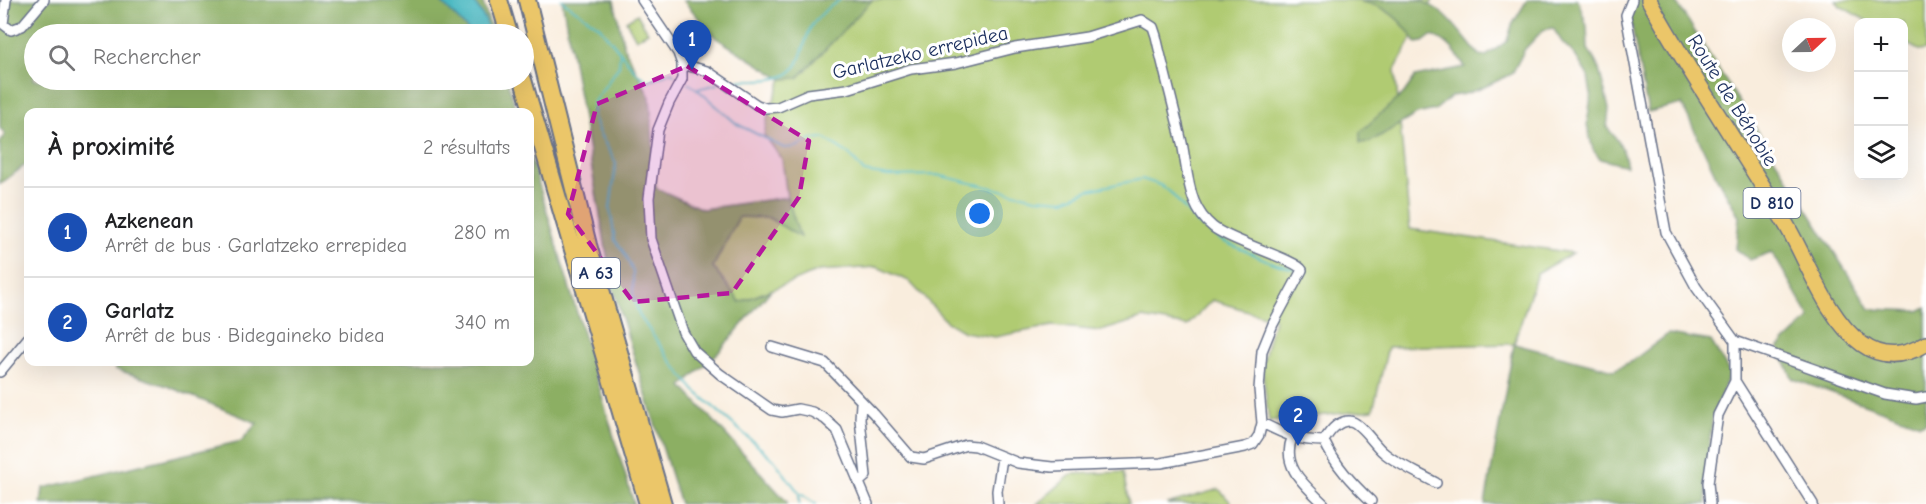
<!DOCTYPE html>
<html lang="fr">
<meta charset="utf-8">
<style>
:root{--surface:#fff;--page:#f6f6f6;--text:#202124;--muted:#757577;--line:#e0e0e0;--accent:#b5179e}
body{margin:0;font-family:"Comic Neue",sans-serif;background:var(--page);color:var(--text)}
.controls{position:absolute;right:18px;top:18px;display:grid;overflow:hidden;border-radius:12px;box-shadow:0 6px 24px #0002}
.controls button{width:54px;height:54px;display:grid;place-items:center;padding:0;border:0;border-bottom:2px solid var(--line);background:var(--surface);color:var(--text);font:30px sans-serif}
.compass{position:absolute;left:1782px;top:18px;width:54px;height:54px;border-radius:50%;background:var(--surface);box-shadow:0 6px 24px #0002;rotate:68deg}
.you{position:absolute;left:980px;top:214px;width:21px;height:21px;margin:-15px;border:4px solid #fff;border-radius:50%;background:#1a73e8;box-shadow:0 0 0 9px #1a73e833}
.badge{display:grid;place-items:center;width:39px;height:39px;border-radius:50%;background:var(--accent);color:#fff;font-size:20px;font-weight:700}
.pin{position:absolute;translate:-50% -50px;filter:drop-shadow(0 2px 3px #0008)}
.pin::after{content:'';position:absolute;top:32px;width:21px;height:18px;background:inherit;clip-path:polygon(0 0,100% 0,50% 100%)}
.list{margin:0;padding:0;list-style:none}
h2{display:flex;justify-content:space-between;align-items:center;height:78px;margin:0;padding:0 24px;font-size:26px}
h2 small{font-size:20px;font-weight:400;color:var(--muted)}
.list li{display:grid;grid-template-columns:39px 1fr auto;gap:18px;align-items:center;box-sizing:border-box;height:90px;padding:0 24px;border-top:2px solid var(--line)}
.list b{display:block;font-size:22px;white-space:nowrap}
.list p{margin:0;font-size:20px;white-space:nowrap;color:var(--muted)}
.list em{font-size:20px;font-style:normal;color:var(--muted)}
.icon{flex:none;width:33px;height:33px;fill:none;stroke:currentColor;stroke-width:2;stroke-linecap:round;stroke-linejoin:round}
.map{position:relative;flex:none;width:1926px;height:504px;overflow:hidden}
.search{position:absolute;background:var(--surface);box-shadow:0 6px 24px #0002;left:24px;top:24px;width:510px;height:66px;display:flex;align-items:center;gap:15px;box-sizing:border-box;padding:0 21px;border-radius:33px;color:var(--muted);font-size:22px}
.panel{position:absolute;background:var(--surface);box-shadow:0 6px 24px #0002;left:24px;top:108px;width:510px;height:258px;border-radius:12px}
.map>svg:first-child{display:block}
</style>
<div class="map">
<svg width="1926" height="504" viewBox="0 0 1926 504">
<rect width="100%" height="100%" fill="#fff"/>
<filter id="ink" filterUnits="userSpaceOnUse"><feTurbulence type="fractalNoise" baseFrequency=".0167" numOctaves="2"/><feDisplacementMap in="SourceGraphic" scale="12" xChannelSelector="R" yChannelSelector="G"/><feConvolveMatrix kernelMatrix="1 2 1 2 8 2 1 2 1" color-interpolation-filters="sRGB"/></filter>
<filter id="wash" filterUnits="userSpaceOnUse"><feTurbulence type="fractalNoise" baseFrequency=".008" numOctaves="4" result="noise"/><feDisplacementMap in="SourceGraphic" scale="24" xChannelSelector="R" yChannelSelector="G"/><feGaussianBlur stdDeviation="1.35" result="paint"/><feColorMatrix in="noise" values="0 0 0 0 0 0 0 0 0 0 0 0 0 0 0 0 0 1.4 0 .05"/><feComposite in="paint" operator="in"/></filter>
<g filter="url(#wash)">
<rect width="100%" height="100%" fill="#f9eddd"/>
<path fill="#b0cb72" stroke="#667d68" stroke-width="1.5" d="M872,0H1433L1395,70L1410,229L1573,253L1537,273L1514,344L1388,347L1373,410L1269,421L1262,366L1274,319L1212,300L1187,326L1143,318L1101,331L1052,326L995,337L964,332L947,322L909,281L877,267L819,271L740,302L713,267L739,217L769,218L799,236L787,197L782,159L764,135L768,115L782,79L798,78Z
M1836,0H1926V50L1920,51L1904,42V22H1869L1840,6Z
M637,14L648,32L636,39L626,21Z
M1123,472L1129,504H1037L1072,474Z
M1219,489L1232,504H1167Z"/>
<path fill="#8caf64" stroke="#546f61" stroke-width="1.5" d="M0,0H482L493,34H34V80H507L517,112H28V163L0,184V143L5,134L0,128Z
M562,0H614L624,47L650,97L656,188L702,209L787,197L800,237L769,218L739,217L713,267L740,302L771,290L719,352L682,386L787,502V504H680L613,289Z
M683,0H872L798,78L782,79L716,38Z
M1360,0C1377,0 1400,0 1416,0C1444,5 1462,36 1479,55L1486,56L1507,41L1512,25L1527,0H1578L1587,26L1588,49L1598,66L1605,92L1609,109L1607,128C1619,140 1624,149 1627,166L1600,159L1593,150L1587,125L1591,95L1588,76L1575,55L1562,42L1553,28L1543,30L1525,49L1512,74L1482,88L1465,94L1452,96L1435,110L1417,114L1370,142L1360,143V132L1404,93L1415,77L1465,67C1457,54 1448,39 1431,36L1423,42L1416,43C1403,21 1386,5 1361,2Z
M1635,0H1675L1870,309L1919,311L1926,307V422L1920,424L1793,379L1778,348L1810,318L1772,252L1750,260L1736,249L1739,216L1717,178L1682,104L1648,112L1630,17Z
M530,155L634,504H41L43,488L241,441L257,423L167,386L115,369L117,362H530Z
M1668,334L1711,341L1730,373L1713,415L1705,481L1707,504H1485L1514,344L1614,370L1632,361Z"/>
<path fill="#49b8c1" stroke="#327490" stroke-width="1.5" d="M439,0H473L486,21L488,34H472Z"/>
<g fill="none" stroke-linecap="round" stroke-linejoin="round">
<path stroke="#49b8c1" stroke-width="2" d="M561,0L599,26L636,72L647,81L671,72L675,75
M620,51L619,66L593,103V117L598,131L616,163L610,209L615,240L625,254L633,272V295L639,315L668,357L694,390L774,460L799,493V504
M734,81C750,79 771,82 786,75C803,67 803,40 812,25C819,15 830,6 840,0
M688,83L697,89L718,84
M697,89L737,124L784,148L796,147L812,139L824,138L849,154L864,172L889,176L937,175L1036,198L1064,200L1088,190L1142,179L1160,185L1170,192L1197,223L1222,241L1273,263L1294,269
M799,493L816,504"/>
</g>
</g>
<g filter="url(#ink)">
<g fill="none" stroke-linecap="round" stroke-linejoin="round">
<g stroke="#69728a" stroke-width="12">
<path id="street" d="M6,0L3,24L11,30L22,26L44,0
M642,0L678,53L682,64V79L669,103L658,130L649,198L651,239L683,332L694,351L720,374L772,410L782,412L798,409L812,412L825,419L837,430L868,504
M1632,0L1626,15L1666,232L1696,287L1735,341L1885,394L1916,399L1926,397
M682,64L707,71L757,105L766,108L778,107L808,94L847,89L911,69L956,63L1015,48L1087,37L1142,20L1153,27L1156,36C1164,72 1174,107 1182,143C1186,162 1187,183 1194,201C1198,211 1204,220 1213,227C1230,241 1297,260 1302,270L1273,324L1262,351L1259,389L1262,423L1259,435L1253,444L1245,447L1161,463L1052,467L1018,463L976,446L966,445L924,459L911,457L874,414L825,363L772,347
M0,372L28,338
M1735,381L1813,504
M1262,423C1284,434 1298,441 1324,441C1329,432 1337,421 1349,421C1360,421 1374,445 1383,452C1398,465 1419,473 1436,483
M1292,438C1281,467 1305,485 1324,504
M1324,441C1335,465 1352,483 1371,501
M859,482L866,476L860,419L861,403
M998,504L997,491L1002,458
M1710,504L1708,483L1718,415L1735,381V341"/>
</g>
<g stroke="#69728a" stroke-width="18">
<path id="primary" d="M1649,0C1692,78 1742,150 1787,226C1809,264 1827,319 1862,344C1884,360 1905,356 1926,344"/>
</g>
<g stroke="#69728a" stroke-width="20">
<path id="highway" d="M499,0L509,34
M527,0L588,245L663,504
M523,80L648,504"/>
</g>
<use href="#street" stroke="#fff" stroke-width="9"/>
<use href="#primary" stroke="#ebc669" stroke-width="15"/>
<use href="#highway" stroke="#ebc669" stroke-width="16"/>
</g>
</g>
<path fill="#b5179e" fill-opacity="0.2" stroke="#b5179e" stroke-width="4.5" stroke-dasharray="12 8" stroke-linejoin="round" d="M687,66L809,141L799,197L732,293L633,302L568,214L597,104Z"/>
<g text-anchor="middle" stroke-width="6" stroke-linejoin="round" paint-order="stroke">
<g fill="#fff" stroke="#5f6d8e" stroke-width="1.5">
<rect x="1743.5" y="188" width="57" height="30" rx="4.5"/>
<rect x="572" y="258" width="48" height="30" rx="4.5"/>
</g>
<g font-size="18" font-weight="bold" fill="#1b2f5e">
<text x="1772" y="209">D 810</text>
<text x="596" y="279">A 63</text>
</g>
<g font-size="20" fill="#1b2f5e" stroke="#fff">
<text transform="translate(920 52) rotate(-13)" y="7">Garlatzeko errepidea</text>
<text transform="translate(1733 100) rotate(58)" y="7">Route de Béhobie</text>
</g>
</g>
</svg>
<div class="controls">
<button>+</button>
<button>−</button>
<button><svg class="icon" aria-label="layers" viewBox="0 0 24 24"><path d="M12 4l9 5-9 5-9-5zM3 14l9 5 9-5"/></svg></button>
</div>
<svg class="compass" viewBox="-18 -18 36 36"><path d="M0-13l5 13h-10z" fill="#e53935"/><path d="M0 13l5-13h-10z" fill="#757577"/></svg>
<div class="you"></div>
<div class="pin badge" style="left:692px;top:70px;background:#1a4fb4">1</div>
<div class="pin badge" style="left:1298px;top:446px;background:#1a4fb4">2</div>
<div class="search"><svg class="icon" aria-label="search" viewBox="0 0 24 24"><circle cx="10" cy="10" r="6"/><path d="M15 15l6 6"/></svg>Rechercher</div>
<section class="panel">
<h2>À proximité<small>2 résultats</small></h2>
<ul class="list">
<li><span class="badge" style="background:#1a4fb4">1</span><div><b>Azkenean</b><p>Arrêt de bus · Garlatzeko errepidea</p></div><em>280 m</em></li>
<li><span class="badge" style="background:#1a4fb4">2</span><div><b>Garlatz</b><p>Arrêt de bus · Bidegaineko bidea</p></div><em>340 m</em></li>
</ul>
</section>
</div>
